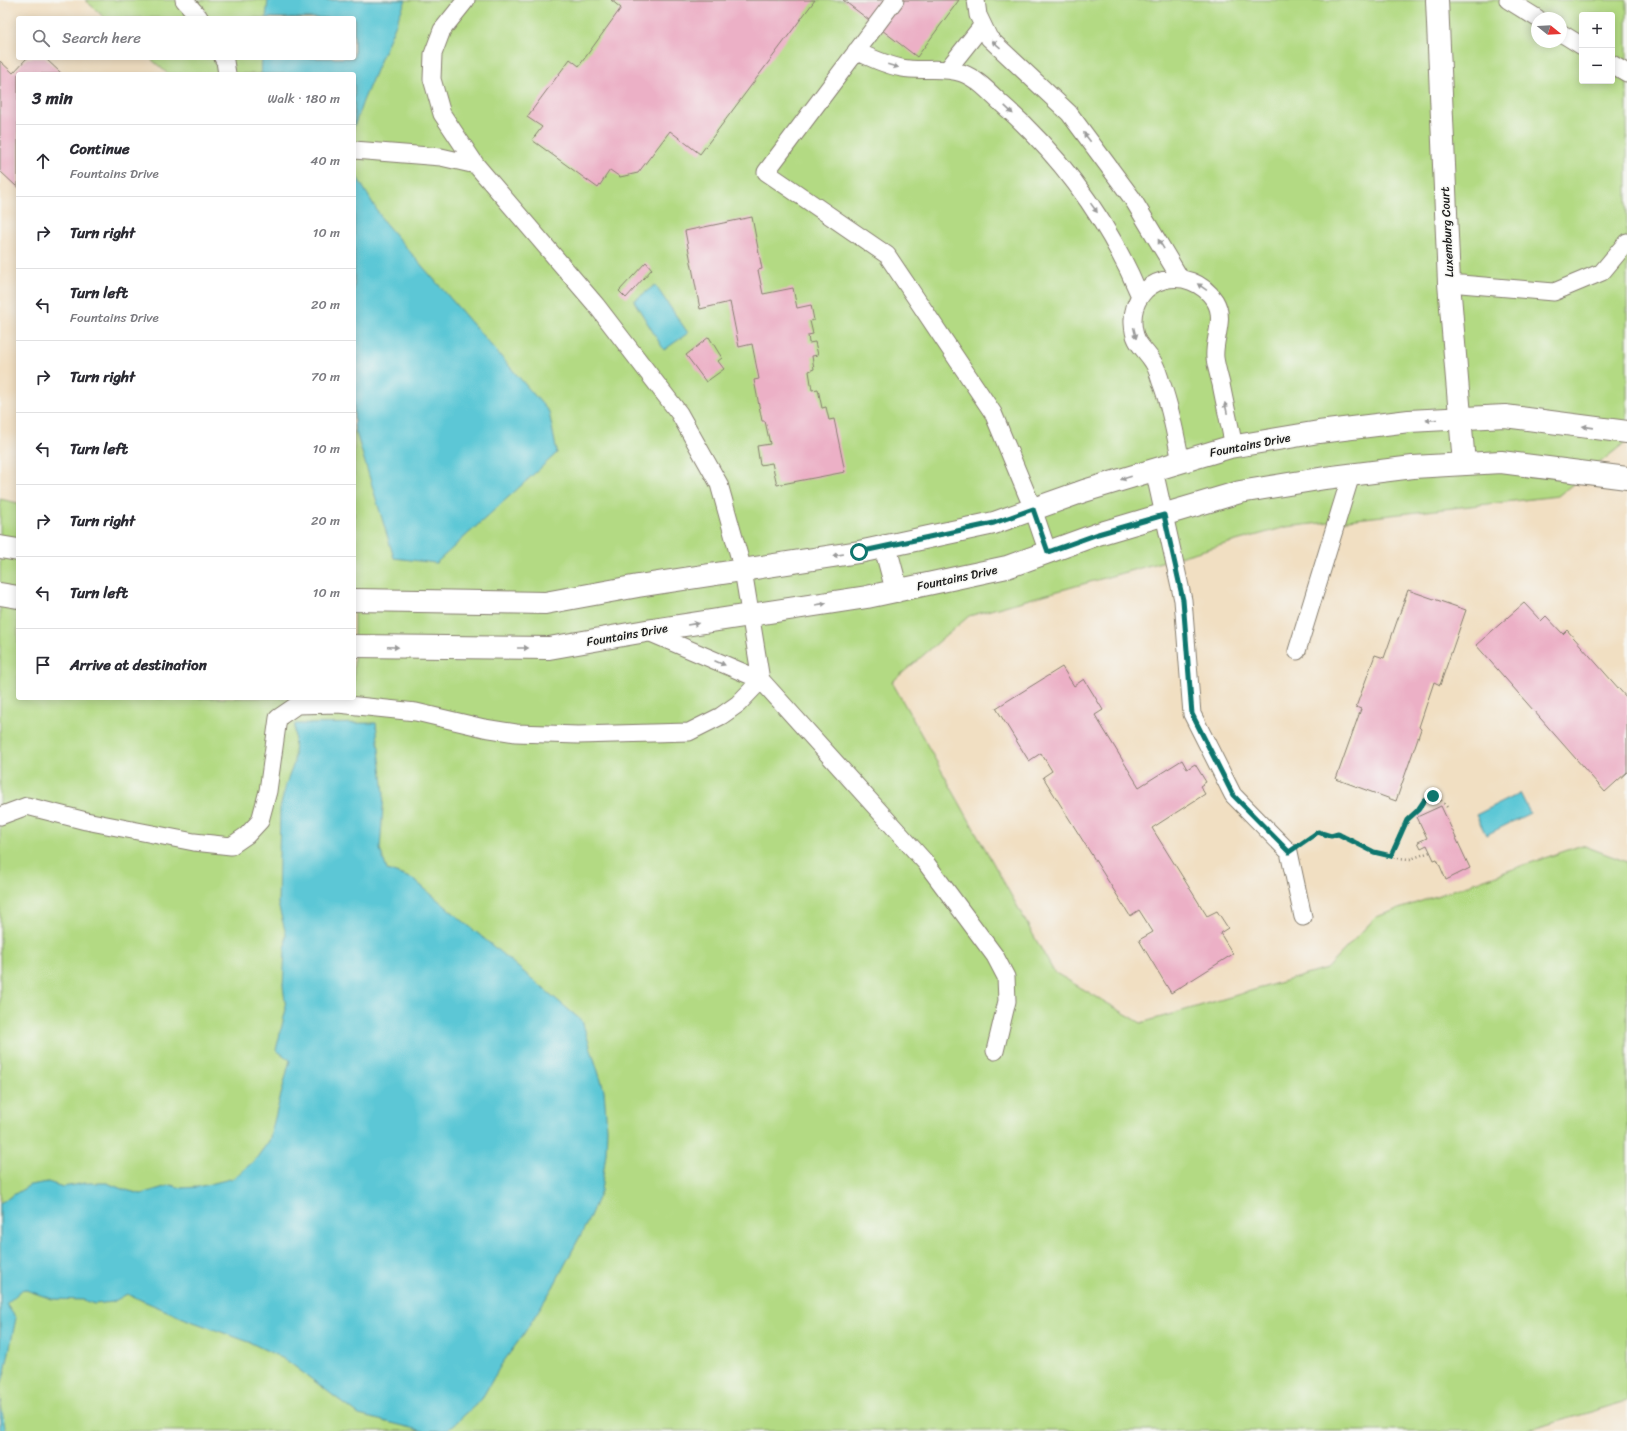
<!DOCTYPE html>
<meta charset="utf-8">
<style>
:root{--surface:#fff;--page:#f2f2f3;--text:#2b2b33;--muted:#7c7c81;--line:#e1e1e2}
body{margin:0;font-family:Sriracha,sans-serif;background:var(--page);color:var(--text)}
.controls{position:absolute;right:12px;top:12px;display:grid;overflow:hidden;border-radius:4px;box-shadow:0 2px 10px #0003}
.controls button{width:36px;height:36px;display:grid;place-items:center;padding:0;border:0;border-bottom:1px solid var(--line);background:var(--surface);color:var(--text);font:20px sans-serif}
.compass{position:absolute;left:1531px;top:12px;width:36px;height:36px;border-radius:50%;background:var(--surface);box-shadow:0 2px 10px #0003;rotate:108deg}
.stop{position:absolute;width:12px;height:12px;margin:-9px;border:3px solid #0f766e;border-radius:50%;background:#fff}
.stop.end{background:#0f766e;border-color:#fff;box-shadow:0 1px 4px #0008}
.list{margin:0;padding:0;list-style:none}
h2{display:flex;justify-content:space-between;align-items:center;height:52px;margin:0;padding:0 16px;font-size:17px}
h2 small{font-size:13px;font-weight:400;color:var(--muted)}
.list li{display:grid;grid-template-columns:26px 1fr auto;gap:12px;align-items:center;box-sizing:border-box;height:72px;padding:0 16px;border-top:1px solid var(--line)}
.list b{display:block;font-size:15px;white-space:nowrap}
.list p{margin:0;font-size:13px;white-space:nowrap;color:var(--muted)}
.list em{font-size:13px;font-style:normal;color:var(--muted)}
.icon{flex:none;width:22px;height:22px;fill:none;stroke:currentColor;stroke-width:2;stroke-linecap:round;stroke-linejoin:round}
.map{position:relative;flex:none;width:1627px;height:1431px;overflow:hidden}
.search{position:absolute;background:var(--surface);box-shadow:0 2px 10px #0003;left:16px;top:16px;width:340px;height:44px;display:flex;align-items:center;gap:10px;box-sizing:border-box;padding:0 14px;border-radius:4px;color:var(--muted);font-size:15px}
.panel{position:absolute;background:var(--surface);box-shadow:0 2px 10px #0003;left:16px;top:72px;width:340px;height:628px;border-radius:4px}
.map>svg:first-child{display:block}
</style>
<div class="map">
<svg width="1627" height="1431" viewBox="0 0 1627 1431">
<rect width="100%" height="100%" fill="#f6f6f2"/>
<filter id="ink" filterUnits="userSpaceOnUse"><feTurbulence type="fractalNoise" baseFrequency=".025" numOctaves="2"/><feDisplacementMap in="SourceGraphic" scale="8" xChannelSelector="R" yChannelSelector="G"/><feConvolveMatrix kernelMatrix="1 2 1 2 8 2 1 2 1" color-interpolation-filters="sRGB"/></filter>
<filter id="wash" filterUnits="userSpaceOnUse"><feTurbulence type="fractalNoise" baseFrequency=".012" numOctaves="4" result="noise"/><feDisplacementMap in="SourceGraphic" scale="16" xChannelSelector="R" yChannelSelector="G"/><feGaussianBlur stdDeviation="0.9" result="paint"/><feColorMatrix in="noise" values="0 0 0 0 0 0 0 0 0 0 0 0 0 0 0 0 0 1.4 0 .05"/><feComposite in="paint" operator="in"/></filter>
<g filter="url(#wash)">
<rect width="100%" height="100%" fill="#f1dfc2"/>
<path fill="#b3da83" stroke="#687b50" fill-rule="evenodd" d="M85,0H1627V441L1558,496L1286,527L969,616L892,682L1054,972L1141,1023L1326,969L1376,917L1582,845L1627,862V1401L1526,1431H0V499L18,503V698H354V74H168L150,58H354V18H105ZM1582,15H1612V81H1582ZM1537,18H1561V42H1537Z"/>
<path fill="#5cc7d6" stroke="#3c7279" d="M268,0H406L363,101L354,127V74H261L262,58H354V18H266Z
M354,172L384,222L549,412L557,453L436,563L394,558L354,426Z
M655,285L688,333L664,350L634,301Z
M376,723L384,793L380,849L387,870L413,879L582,1021L604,1090L607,1129L606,1153L601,1191L587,1223L553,1287L523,1335L501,1365L481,1400L448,1430L424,1431L359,1415L286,1360L249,1342L188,1320L127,1294L113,1302L94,1304L83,1300L52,1299L23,1289L6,1304L16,1318L5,1372L0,1388V1203L30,1185L48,1182L63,1187L85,1183H107L122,1189L141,1194L171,1185L181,1188L198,1187L234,1178L255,1160L269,1141L290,1060L276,1050L286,1009L283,986L286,934L278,904L280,809L286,784L294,763L295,724Z
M1520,793L1530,813L1486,835L1476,815Z
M0,1400L5,1427V1431H0Z"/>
<g id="blocks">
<path fill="#ecb0c6" d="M611,0H815L700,154L670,131L638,173L620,177L610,170L598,188L532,140L542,127L527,117L570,59L579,66L621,8Z
M843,0H959L917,57Z
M27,58H45L62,74H18V188L0,171V61L13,73Z
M752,217L762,269L758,270L763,294L793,288L797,308L811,305L814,320L810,321L813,334L808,335L809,343L815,342L818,355L812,356L814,369L809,371L812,390L818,389L822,408L826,407L829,420L834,419L845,472L777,485L772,463L760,465L757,446L770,444L765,421H762L754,380L759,379L752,344L739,347L730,302L700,309L685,231Z
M646,262L652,269L626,298L619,291Z
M709,337L722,358L718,361L724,369L706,382L686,355Z
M1408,590L1466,610L1440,685L1434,682L1419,727L1421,729L1396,801L1336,779L1361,709L1356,707L1375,655L1384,658Z
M1524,603L1541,621L1546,616L1563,634L1567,630L1627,698V772L1605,792L1476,645Z
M1062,667L1074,686L1084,679L1103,710L1095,715L1139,787L1182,760L1187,769L1195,764L1206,782L1200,786L1205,794L1152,828L1207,916L1217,911L1228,928L1220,933L1233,954L1171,993L1139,940L1153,932L1139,910L1130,916L1043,777L1052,771L1041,753L1029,761L996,708Z
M1441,806L1470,868L1446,880L1437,859L1434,860L1427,845L1421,848L1418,842L1427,838L1417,817Z"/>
</g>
</g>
<g filter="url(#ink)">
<use href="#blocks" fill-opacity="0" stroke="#867e6f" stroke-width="1"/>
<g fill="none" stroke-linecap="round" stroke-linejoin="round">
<g stroke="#867e6f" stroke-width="19">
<path id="service" d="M184,0L199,17
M466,0L442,30L433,54L432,79L442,114L476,165L596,305L679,413L719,484L743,570L761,680L926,863L995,956L1006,977L1007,1001L995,1051
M895,0L766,172L887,255L993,413L1033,509L1048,553
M976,0L978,15L989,38L1069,113L1132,198L1180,278
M1508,0L1537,18
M1561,33L1582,46
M856,51C871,58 886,65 902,68C921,72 943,66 962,73C978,79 990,93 1002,104C1063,158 1109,222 1140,296
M223,58L225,61L227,74
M1612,64L1627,73
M947,70L982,26
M354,150L441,157L476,165
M1449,283L1554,292L1602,272L1627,242
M1181,461C1175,435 1171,407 1161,382C1159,376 1157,368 1153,362C1144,347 1134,345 1133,323C1131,277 1190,262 1215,301C1226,319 1213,339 1215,358C1216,366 1219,376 1221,384C1225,405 1230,426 1234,447
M1154,470L1183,600L1192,714L1233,795L1289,852L1303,917
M1297,651L1351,475
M0,816L27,806L86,821L194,842L231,846L247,835L260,821L268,791L278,718L297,705L338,704L416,712L484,728L516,733L578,735L689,732L721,716L738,704L761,680L646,631"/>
</g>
<g stroke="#867e6f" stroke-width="24">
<path id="minor" d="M1437,0L1449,283L1464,464
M885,546L897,591
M0,547L18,550
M0,594L18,597
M354,600L545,603L638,586L859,552L994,523L1084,491L1230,447L1319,432L1409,421L1505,416L1627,432
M354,646L549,648L646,631L867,597L1007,567L1098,534L1240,492L1325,478L1413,467L1501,462L1627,478"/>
</g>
<path stroke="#867e6f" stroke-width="2.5" stroke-dasharray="1 3" stroke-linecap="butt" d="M1310,837L1318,832L1331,836L1338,833L1374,852L1397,858L1411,859L1430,852
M1391,855L1407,820L1418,810L1424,801L1429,797H1438L1447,807"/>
<use href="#service" stroke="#fff" stroke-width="17"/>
<use href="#minor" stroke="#fff" stroke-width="22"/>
</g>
<defs><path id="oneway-solid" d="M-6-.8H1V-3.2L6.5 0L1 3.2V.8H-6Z"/></defs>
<g fill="#999">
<use href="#oneway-solid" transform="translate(996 44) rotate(-139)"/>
<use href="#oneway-solid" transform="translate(893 66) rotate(16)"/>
<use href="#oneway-solid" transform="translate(1009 110) rotate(44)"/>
<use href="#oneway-solid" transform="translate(1087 137) rotate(-127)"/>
<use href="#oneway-solid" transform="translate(1094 208) rotate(54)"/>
<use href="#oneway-solid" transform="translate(1161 244) rotate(-121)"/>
<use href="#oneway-solid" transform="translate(1202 287) rotate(-145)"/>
<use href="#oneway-solid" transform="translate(1135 333) rotate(76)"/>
<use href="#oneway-solid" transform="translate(1226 408) rotate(-102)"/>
<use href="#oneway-solid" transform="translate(1431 420) rotate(176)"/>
<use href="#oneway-solid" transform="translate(1588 427) rotate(-172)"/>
<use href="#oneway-solid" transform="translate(1126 478) rotate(163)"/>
<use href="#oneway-solid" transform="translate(838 555) rotate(171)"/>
<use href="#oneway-solid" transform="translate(821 604) rotate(-9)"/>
<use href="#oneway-solid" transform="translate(693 624) rotate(-9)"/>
<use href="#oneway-solid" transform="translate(393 647) rotate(2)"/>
<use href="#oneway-solid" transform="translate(523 648)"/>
<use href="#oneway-solid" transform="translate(720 663) rotate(23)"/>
</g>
</g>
<g fill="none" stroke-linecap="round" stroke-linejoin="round" filter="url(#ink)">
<path stroke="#0f766e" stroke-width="5" d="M859,552L994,523L1033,509L1048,552L1098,534L1164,515L1183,600L1192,714L1233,795L1289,852L1318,832L1331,836L1338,834L1374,852L1391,856L1407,820L1418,810L1424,801L1433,796"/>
</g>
<g text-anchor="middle" stroke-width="3" stroke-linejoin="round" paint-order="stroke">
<g font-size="12" fill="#1c1c1c" stroke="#f6f6f2">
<text transform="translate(1447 232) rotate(-93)" y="4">Luxemburg Court</text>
<text transform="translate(1250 445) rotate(-11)" y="4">Fountains Drive</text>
<text transform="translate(957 578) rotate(-12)" y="4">Fountains Drive</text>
<text transform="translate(627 635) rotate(-10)" y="4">Fountains Drive</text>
</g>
</g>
</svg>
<div class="controls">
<button>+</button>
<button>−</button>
</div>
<svg class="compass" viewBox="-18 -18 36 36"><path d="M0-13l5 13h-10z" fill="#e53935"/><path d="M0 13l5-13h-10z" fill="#7c7c81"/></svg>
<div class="stop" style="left:859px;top:552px"></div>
<div class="stop end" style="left:1433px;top:796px"></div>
<div class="search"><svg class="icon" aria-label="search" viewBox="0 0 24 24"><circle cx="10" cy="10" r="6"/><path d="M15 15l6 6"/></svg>Search here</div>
<section class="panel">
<h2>3 min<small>Walk · 180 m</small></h2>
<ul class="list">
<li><svg class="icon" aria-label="ahead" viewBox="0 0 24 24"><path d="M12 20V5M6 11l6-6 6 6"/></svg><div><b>Continue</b><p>Fountains Drive</p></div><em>40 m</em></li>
<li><svg class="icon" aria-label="right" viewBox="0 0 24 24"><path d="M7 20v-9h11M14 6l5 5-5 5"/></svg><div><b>Turn right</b></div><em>10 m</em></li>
<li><svg class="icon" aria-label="left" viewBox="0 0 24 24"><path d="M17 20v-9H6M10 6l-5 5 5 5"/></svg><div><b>Turn left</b><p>Fountains Drive</p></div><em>20 m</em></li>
<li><svg class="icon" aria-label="right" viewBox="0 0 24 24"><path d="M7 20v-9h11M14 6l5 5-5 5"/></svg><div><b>Turn right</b></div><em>70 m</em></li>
<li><svg class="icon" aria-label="left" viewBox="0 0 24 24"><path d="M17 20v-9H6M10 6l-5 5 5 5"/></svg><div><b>Turn left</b></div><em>10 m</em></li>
<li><svg class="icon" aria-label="right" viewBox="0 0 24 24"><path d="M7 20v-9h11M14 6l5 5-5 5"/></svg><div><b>Turn right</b></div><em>20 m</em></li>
<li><svg class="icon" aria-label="left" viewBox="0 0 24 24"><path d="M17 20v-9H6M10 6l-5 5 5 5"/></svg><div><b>Turn left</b></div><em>10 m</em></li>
<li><svg class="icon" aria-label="arrive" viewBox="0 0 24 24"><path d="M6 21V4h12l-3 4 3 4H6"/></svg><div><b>Arrive at destination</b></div></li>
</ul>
</section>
</div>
